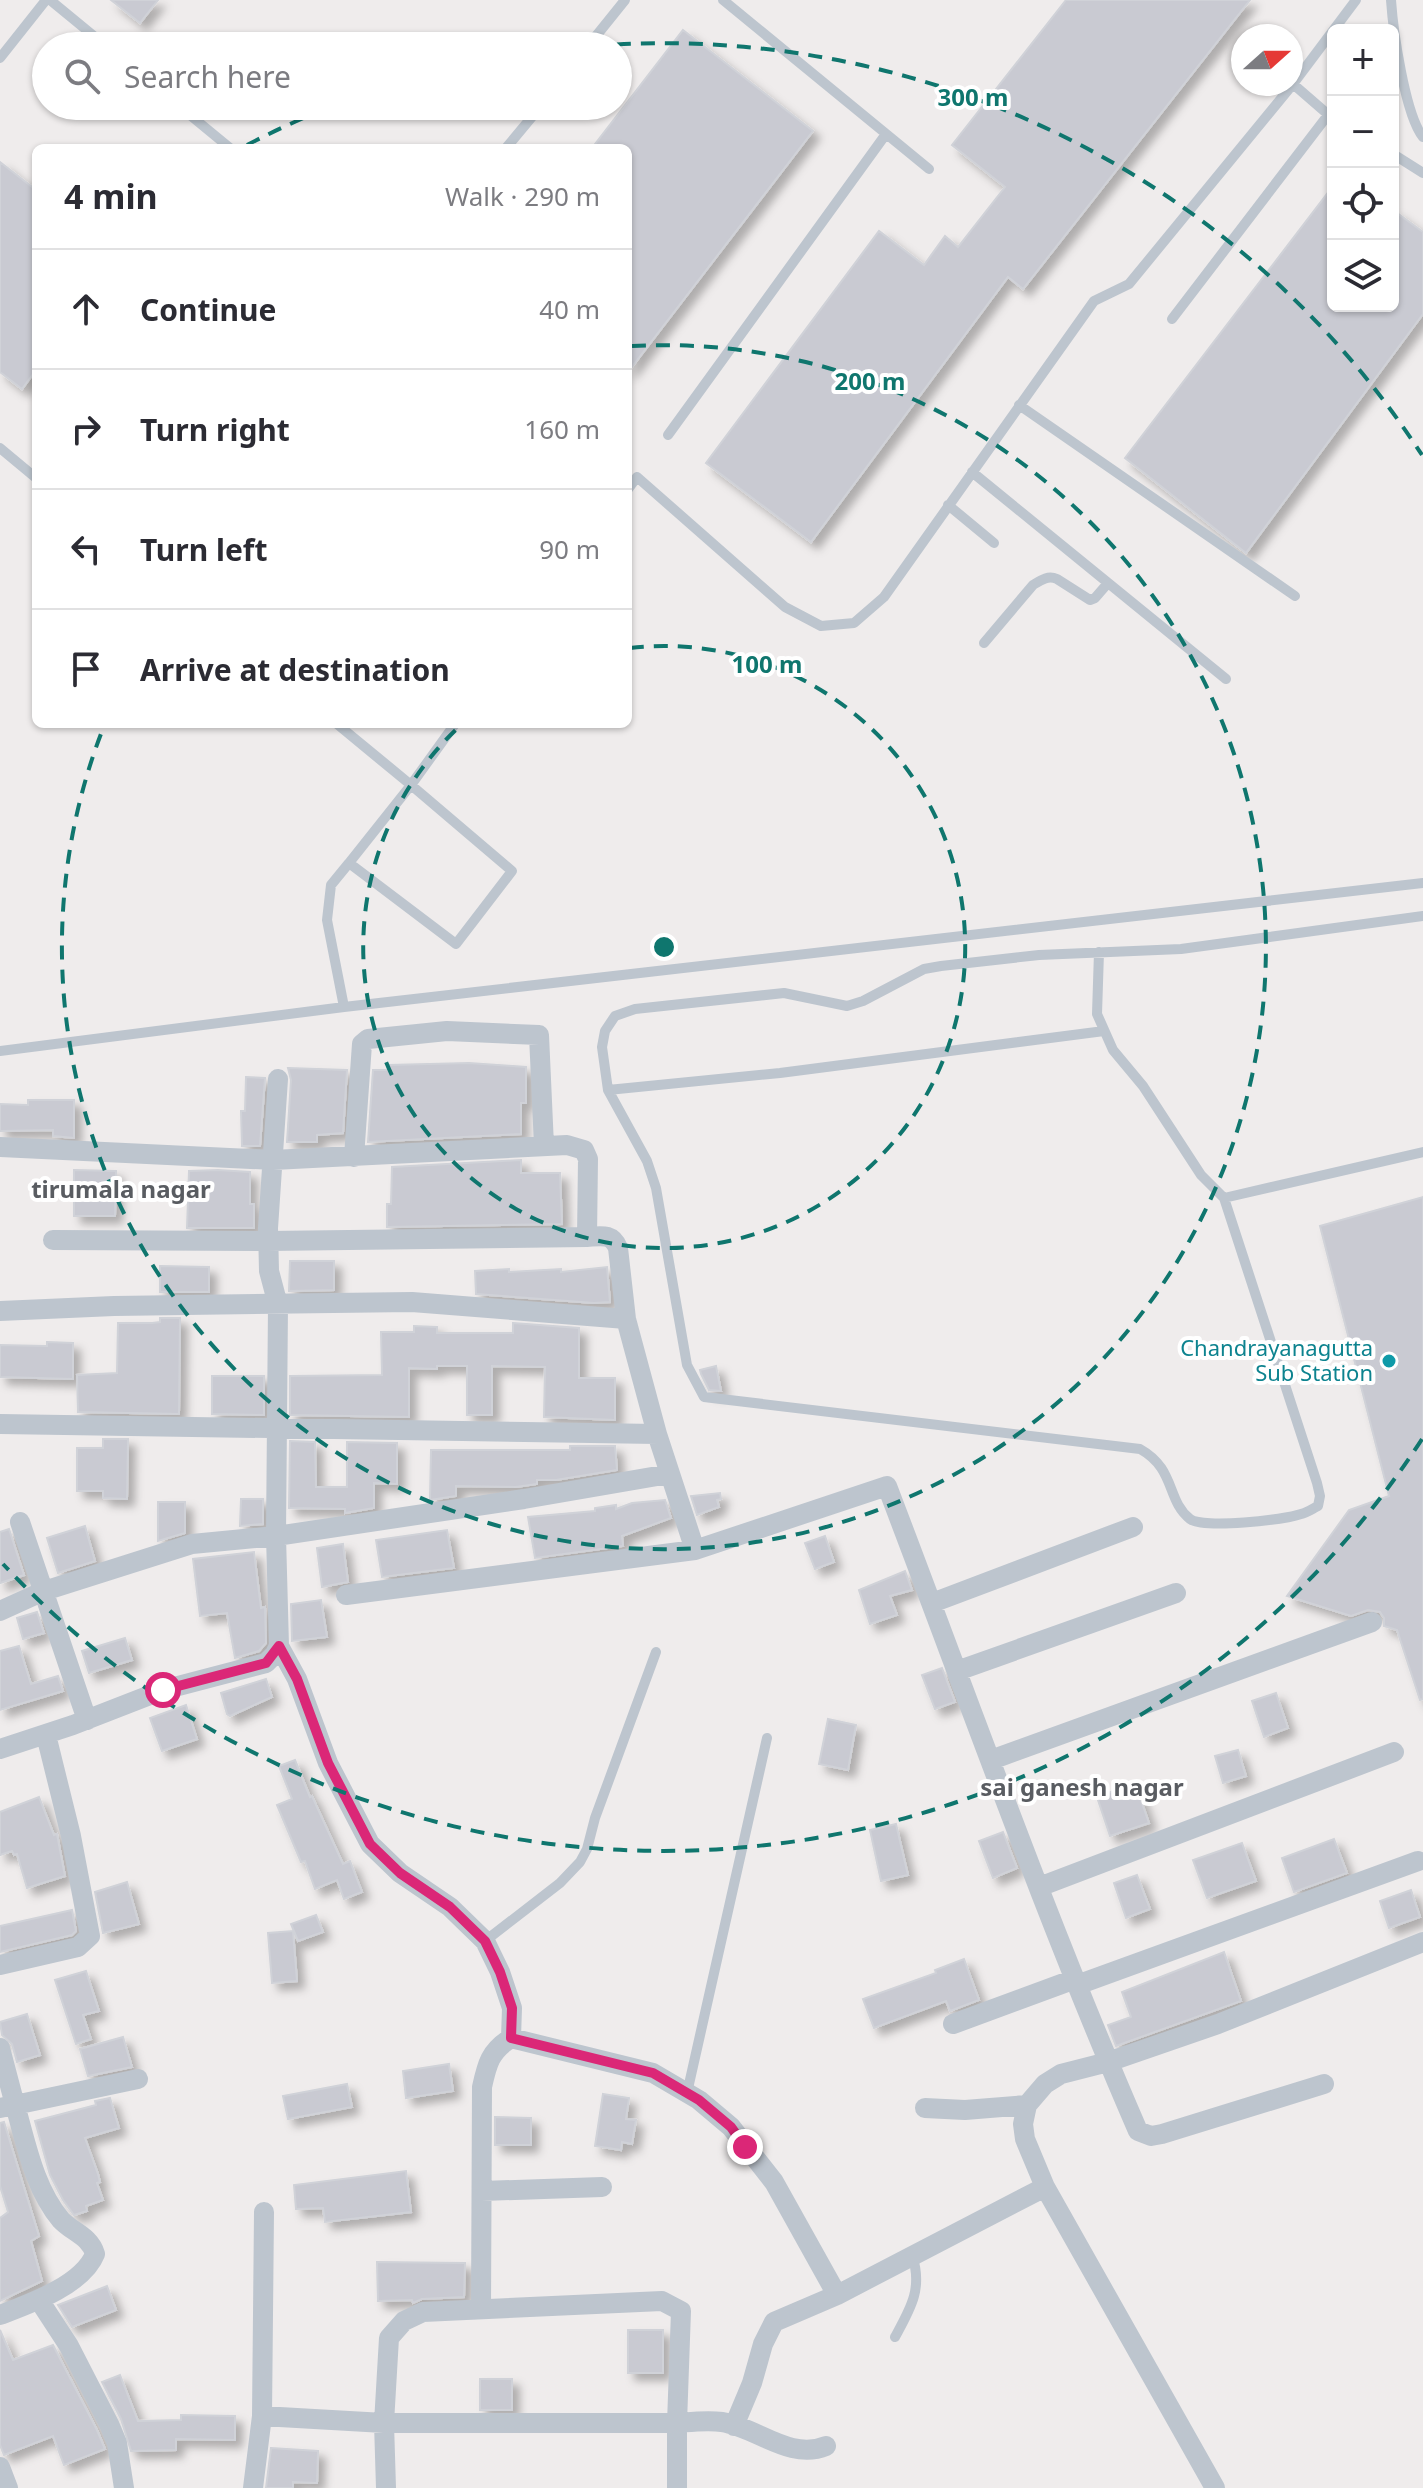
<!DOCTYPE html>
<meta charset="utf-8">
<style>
:root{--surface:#fff;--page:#f2f2f3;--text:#2b2b33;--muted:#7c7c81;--line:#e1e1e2}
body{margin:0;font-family:"Noto Sans",sans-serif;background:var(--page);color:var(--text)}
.controls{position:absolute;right:24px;top:24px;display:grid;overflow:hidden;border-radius:12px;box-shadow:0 2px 6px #0004}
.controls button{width:72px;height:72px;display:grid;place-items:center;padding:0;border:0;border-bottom:2px solid var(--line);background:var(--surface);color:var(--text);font:40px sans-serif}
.compass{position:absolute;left:1231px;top:24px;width:72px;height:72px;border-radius:50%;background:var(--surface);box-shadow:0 2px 6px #0004;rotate:69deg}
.stop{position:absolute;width:24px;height:24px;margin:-18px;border:6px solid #db2777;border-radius:50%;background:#fff}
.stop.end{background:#db2777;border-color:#fff;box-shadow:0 2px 8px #0008}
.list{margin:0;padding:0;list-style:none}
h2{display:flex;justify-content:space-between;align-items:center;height:104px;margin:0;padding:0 32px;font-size:34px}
h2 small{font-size:26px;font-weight:400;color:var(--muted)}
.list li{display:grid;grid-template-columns:52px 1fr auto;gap:24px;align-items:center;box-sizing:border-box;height:120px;padding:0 32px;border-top:2px solid var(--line)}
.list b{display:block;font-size:30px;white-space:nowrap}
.list em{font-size:26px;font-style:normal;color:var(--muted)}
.icon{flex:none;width:44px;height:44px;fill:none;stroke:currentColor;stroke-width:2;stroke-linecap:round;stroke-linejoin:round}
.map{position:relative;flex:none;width:1423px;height:2488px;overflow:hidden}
.search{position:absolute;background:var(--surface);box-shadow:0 2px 6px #0004;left:32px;top:32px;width:600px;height:88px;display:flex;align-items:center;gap:20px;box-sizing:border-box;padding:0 28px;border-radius:44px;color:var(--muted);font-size:30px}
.panel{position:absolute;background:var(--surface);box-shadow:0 2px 6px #0004;left:32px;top:144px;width:600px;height:584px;border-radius:12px}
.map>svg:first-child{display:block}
</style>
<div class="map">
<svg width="1423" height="2488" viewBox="0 0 1423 2488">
<defs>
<filter id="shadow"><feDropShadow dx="7" dy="7" stdDeviation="4" flood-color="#0004"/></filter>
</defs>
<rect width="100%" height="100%" fill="#efecec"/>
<path fill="#c9cad2" stroke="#d0d2d8" stroke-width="2" filter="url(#shadow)" d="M111,0H158L140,23Z
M1066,0H1250L1023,289L1008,277L811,542L706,463L879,231L924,265L945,236L958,247L1005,187L952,145Z
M683,30L813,131L628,372V148H592Z
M0,162L36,190V370L22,389L0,372Z
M1333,186V306H1393V210L1423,232V314L1246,553L1125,458Z
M469,1063L526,1067V1103H521V1134L368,1142L373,1070H388V1065Z
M288,1068L347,1070L343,1133L317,1135V1142H287L291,1080Z
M246,1077L265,1078L260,1146H242L241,1111H245Z
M28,1100H74V1138L53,1136V1130L0,1131V1104L28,1105Z
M521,1160V1173H560L562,1224L387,1227V1204H391L392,1167Z
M74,1170L116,1171L115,1216H74Z
M218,1170L250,1172V1204H254V1228H187L189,1171Z
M1423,1197V1699L1420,1700L1397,1630L1384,1626V1618L1380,1612L1368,1610L1351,1616L1287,1596L1349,1510L1389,1496L1320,1226Z
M290,1261H334V1290L289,1291Z
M160,1266L209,1267V1292H160Z
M607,1267L610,1302L594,1303L476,1294L475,1271L509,1269V1272L561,1269V1272Z
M160,1318H180L179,1414L78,1412L77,1375L117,1373L118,1323H152L160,1322Z
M513,1323L579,1328V1378H615V1420L544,1417L545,1367L492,1366V1415H467V1366H437V1369L409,1368V1417L290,1415V1376L382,1375L381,1332H414V1326L437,1327V1333H513Z
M47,1342L73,1343V1379L0,1377V1345L47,1346Z
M716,1366L721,1391L709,1390L701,1374L700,1370Z
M212,1376H264V1415L212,1414Z
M103,1439H128L127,1499L103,1498V1491H77V1448H103Z
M290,1441L315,1442L316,1487H347V1442L397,1443V1484L374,1483V1508L345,1513V1509L289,1508Z
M570,1446H615L617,1470L556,1480H537V1484L516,1487L456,1486V1496L430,1500L431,1450H570Z
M720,1493L721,1499L717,1500L719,1507L697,1515L691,1496Z
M241,1499H263V1524L240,1526Z
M665,1500L671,1518L622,1536L623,1546L535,1558L528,1517L595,1511V1508L616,1505V1509L632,1503Z
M158,1502H185V1533L158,1541Z
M85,1526L95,1561L58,1573L47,1538Z
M9,1529L24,1575L0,1583V1532Z
M447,1530L454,1568L382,1577L376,1540Z
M825,1536L834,1562L815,1569L805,1543Z
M343,1544L348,1582L322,1587L317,1548Z
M254,1552L261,1608L265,1607L266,1643L259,1651L235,1658L227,1613L200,1616L193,1559Z
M905,1571L912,1590L890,1596L897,1615L870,1624L859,1590Z
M321,1600L327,1637L292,1641L291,1604Z
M37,1612L44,1633L23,1639L17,1618Z
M125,1638L132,1660L89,1673L82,1651Z
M19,1646L31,1684L58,1676L63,1691L0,1710V1651Z
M942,1668L955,1702L935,1709L922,1675Z
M266,1679L272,1697L230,1716L227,1714L221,1693Z
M1276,1693L1288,1728L1264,1737L1252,1701Z
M186,1705L197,1739L162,1751L150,1718Z
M828,1719L856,1725L848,1770L819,1764Z
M1238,1750L1246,1776L1223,1783L1215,1756Z
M295,1760L310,1797L312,1796L343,1864L350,1861L362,1892L344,1899L337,1880L315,1889L305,1861L301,1862L277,1805L292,1799L279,1766Z
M1135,1783L1149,1823L1110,1836L1097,1797Z
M39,1797L54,1835L57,1834L65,1876L27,1888L17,1854L14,1855L12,1851L0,1855V1812Z
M896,1824L908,1875L881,1881L870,1830Z
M1003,1832L1017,1868L993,1878L979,1841Z
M1334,1839L1347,1873L1294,1892L1282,1858Z
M1242,1843L1256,1881L1207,1898L1193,1860Z
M1137,1875L1150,1909L1126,1918L1114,1883Z
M127,1882L139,1924L103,1933L95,1892Z
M1411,1890L1420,1917L1389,1928L1380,1901Z
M72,1910L76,1931L72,1935L0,1952V1926Z
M316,1915L323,1932L298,1941L291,1924Z
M293,1931L297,1981L272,1983L268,1933Z
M1224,1952L1241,2001L1116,2046L1108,2025L1131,2017L1122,1992Z
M964,1959L979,2000L950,2011L946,2001L874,2028L863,1999L936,1973L935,1970Z
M86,1971L99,2011L83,2015L91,2039L76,2044L55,1980Z
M27,2014L40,2055L17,2062L12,2044L2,2035L0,2022Z
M123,2037L132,2067L88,2076L80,2049Z
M449,2064L453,2091L406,2098L403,2071Z
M347,2084L352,2107L288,2119L283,2096Z
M603,2094L629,2098L626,2119L636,2120L632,2144L622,2142L621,2150L595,2146Z
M110,2098L119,2128L85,2138L98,2174L100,2182L97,2183L103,2200L86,2206L87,2211L74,2215L63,2200L50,2175L35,2121L96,2105L95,2101Z
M495,2117L531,2118V2145H495Z
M4,2122L39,2236L31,2241L42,2281L0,2301V2218L8,2212L0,2186V2123Z
M406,2171L411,2212L325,2222L323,2208L296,2209L294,2185Z
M377,2262L465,2263L464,2297L422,2299L413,2303L412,2300L378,2301Z
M107,2286L116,2310L72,2327L58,2305Z
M0,2330L13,2360L53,2345L97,2430L105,2449L64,2465L53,2436L4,2455L0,2445Z
M628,2330H663V2373H628Z
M120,2375L138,2421L181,2420V2415L235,2416V2440L176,2439V2450L131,2451L121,2419L102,2382Z
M480,2379H512V2410H480Z
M271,2448L318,2451L317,2483L293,2482V2488H266Z"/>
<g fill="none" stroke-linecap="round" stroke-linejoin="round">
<path stroke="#bdc5ce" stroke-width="10" d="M50,0L106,46
M723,0L929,169
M1391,0C1393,30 1405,115 1423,137
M588,46L625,0
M0,58L46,0
M1293,84L1331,117
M179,106L230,148
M506,148L541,106
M1393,154L1423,173
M1172,319L1328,115
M1019,405L1295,596
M668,435L886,134
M0,448L36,478
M972,472L1226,679
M628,489L637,477L785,607L821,626L854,623L884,597L1094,301L1129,284L1293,84L1356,0
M948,505L994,543
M984,643L1033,585C1041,580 1048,575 1057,579L1090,600L1095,598L1108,583
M337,724L411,785L455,724
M411,785L512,871L456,944L349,863Z
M1099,952L1097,1014L1113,1050L1143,1086L1201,1175L1224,1198L1317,1483L1320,1496L1318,1506C1312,1509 1307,1513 1301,1514C1284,1520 1203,1529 1190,1519C1166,1500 1176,1469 1140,1449L704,1397L687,1365L656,1188L647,1161L608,1090L602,1047L605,1031L615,1016L635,1009L784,993L847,1006L863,1001L924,969L941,966L1039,955L1181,949L1423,916
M344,1007L327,920L331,885L349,863
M0,1051L344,1007L1423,883
M608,1090L780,1073L1104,1031
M1224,1198L1423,1152
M485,1941L560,1883L580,1862L587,1849L595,1818L656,1652
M687,2093L767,1738
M895,2337C911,2308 923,2288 912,2255"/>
<path stroke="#bdc5ce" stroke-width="20" d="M0,1147L273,1160L567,1145L584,1150L588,1159L587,1237C601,1236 612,1233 618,1248L626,1319L657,1434L695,1550
M354,1157L362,1044L368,1039L447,1031L539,1035L544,1146
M53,1240L268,1241L587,1237
M0,1311L114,1306L412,1302L626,1319
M0,1424L657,1434
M20,1522L87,1720
M346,1595L695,1550L887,1486C969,1701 1046,1919 1138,2131L1151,2136L1162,2134L1324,2084
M932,1603L1133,1527
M0,1611L44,1591L192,1544L276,1536L524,1499L669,1474
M279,1646L297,1679L328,1763L370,1844L400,1873L450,1907L485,1941L500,1972L512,2008L511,2038
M957,1671L1176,1593
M0,1749L73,1725L163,1690L266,1663L275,1654L279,1646L276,1536L278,1305L269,1271L268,1228L278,1079
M991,1760L1372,1622
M1039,1887L1394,1752
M0,1965L78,1947L90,1936L71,1836L46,1735
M1077,1985L1418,1861
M953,2024L1075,1979
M0,2048L15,2105L138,2079
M0,2108L15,2105C26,2143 34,2188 61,2220C72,2232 90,2236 95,2254C83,2285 29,2304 0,2315
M925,2108L965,2110L1027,2105
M482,2191L602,2187
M39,2300L69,2346L109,2424L117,2443L124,2488
M481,2309L482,2087C487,2064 490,2051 511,2038L653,2073L699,2100L731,2127L774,2182L837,2295
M262,2416L264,2212
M734,2426L752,2383L763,2344L774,2322L837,2295L1045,2187
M0,2467L8,2488
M253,2488L262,2416L384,2423H677L681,2311L662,2301L423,2312L404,2321L389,2338L384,2423L386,2488
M677,2488V2423C691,2422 707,2420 722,2422C756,2427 790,2461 826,2446
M1215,2488L1045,2187L1025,2139L1023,2124L1027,2105L1045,2084L1061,2074L1108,2062L1218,2024L1423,1942"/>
</g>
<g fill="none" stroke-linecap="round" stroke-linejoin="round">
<path stroke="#db2777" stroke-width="10" d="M163,1690L266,1663L279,1646L297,1679L328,1763L370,1844L400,1873L450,1907L485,1941L500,1972L512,2008L511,2038L653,2073L699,2100L731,2127L745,2147"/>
</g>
<g fill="none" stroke="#0f766e" stroke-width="4" stroke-dasharray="14 10">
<path d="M630 648A301 301 0 1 1 461 725"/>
<path d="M632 346A602 602 0 1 1 104 726"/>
<path d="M1422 1439A904 904 0 0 1 3 1564M247 145A904 904 0 0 1 325 109M593 46A904 904 0 0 1 1422 455"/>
</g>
<circle fill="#0f9aa8" stroke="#fff" stroke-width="3" cx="1389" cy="1361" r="8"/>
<g text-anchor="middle" stroke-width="8" stroke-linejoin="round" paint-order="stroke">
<g font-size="22" fill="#0d838f" stroke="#fff" text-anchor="end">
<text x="1373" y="1356">Chandrayanagutta<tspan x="1373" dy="25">Sub Station</tspan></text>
</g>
<g font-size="24" font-weight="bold" fill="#595c61" stroke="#fff">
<text x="121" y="1198">tirumala nagar</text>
<text x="1082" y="1796">sai ganesh nagar</text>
</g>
</g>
<circle cx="664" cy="947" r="12" fill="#0f766e" stroke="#fff" stroke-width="4"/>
<g font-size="24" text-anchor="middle" font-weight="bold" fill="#0f766e" stroke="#fff" stroke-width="8" stroke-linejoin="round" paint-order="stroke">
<text x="973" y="106">300 m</text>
<text x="870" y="390">200 m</text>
<text x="767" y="673">100 m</text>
</g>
</svg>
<div class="controls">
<button>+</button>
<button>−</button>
<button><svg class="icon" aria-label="locate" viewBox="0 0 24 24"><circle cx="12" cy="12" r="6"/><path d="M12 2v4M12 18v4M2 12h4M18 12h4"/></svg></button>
<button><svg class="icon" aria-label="layers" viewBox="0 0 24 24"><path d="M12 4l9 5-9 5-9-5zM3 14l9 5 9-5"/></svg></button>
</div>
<svg class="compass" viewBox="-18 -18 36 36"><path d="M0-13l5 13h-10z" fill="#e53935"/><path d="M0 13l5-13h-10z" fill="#7c7c81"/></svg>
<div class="stop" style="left:163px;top:1690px"></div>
<div class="stop end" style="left:745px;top:2147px"></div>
<div class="search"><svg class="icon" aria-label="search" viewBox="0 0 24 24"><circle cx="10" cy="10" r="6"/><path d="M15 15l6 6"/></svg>Search here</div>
<section class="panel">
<h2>4 min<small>Walk · 290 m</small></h2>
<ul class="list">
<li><svg class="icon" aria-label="ahead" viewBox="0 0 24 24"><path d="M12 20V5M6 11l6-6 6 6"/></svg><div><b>Continue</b></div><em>40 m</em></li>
<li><svg class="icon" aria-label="right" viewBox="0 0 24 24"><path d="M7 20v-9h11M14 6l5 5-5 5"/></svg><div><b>Turn right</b></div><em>160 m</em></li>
<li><svg class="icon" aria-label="left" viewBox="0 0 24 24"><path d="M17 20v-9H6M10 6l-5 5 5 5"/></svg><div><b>Turn left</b></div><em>90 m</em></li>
<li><svg class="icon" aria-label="arrive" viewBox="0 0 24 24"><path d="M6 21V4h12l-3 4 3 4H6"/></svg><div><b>Arrive at destination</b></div></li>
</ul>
</section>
</div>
